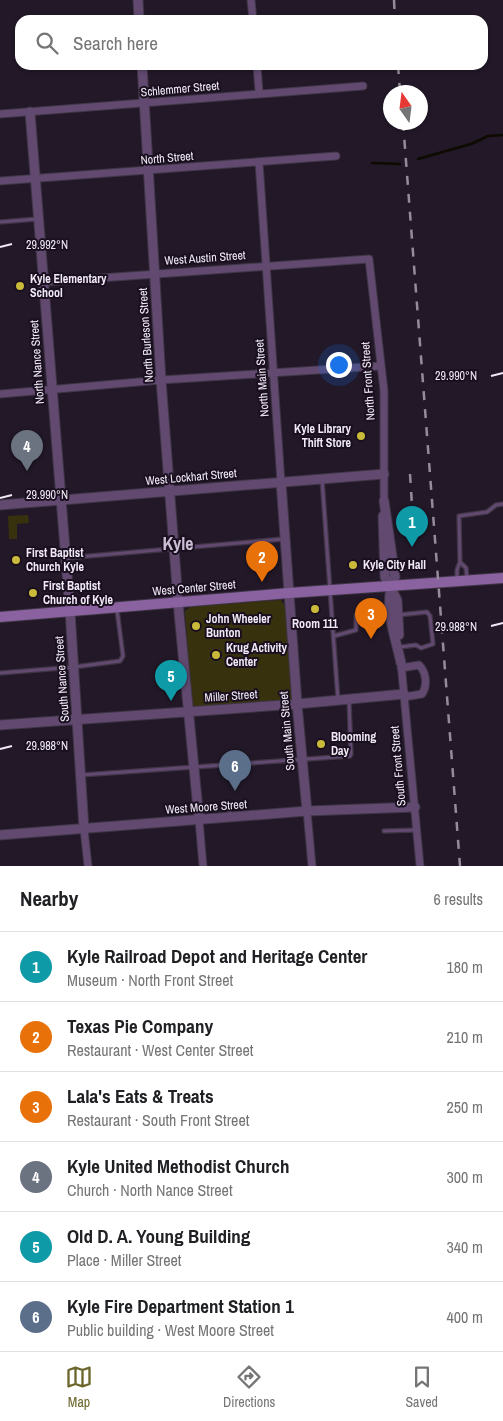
<!DOCTYPE html>
<meta charset="utf-8">
<style>
:root{--surface:#fff;--page:#f6f6f6;--text:#202124;--muted:#757577;--line:#e0e0e0;--accent:#6c662d}
body{margin:0;font-family:"Archivo Narrow",sans-serif;background:var(--page);color:var(--text)}
.compass{position:absolute;left:383px;top:85px;width:45px;height:45px;border-radius:50%;background:var(--surface);box-shadow:0 1px 4px #0004;rotate:346deg}
.you{position:absolute;left:338px;top:364px;width:18px;height:18px;margin:-12px;border:4px solid #fff;border-radius:50%;background:#1a73e8;box-shadow:0 0 0 8px #1a73e833}
.badge{display:grid;place-items:center;width:32px;height:32px;border-radius:50%;background:var(--accent);color:#fff;font-size:16px;font-weight:700}
.pin{position:absolute;translate:-50% -41px;filter:drop-shadow(0 1px 2px #0008)}
.pin::after{content:'';position:absolute;top:26px;width:18px;height:15px;background:inherit;clip-path:polygon(0 0,100% 0,50% 100%)}
.list{margin:0;padding:0;list-style:none}
h2{display:flex;justify-content:space-between;align-items:center;height:65px;margin:0;padding:0 20px;font-size:21px}
h2 small{font-size:16px;font-weight:400;color:var(--muted)}
.list li{display:grid;grid-template-columns:32px 1fr auto;gap:15px;align-items:center;box-sizing:border-box;height:70px;padding:0 20px;border-top:1px solid var(--line)}
.list b{display:block;font-size:19px;white-space:nowrap}
.list p{margin:0;font-size:16px;white-space:nowrap;color:var(--muted)}
.list em{font-size:16px;font-style:normal;color:var(--muted)}
.icon{flex:none;width:28px;height:28px;fill:none;stroke:currentColor;stroke-width:2;stroke-linecap:round;stroke-linejoin:round}
.map{position:relative;flex:none;width:503px;height:866px;overflow:hidden}
.search{position:absolute;background:var(--surface);box-shadow:0 1px 4px #0004;left:15px;right:15px;top:15px;height:55px;display:flex;align-items:center;gap:12px;box-sizing:border-box;padding:0 18px;border-radius:15px;color:var(--muted);font-size:19px}
.sheet{height:485px;background:var(--surface)}
nav{display:flex;justify-content:space-around;align-items:center;box-sizing:border-box;height:70px;border-top:1px solid var(--line);background:var(--surface);font-size:14px;color:var(--muted)}
nav a{display:grid;justify-items:center;gap:2px}
nav .on{color:var(--accent)}
.map>svg:first-child{display:block}
</style>
<div class="map">
<svg width="503" height="866" viewBox="0 0 503 866">
<rect width="100%" height="100%" fill="#221828"/>
<path fill="#37320d" d="M28,515L29,523L17,524V539H9L8,516Z
M281,600L286,608L292,700L195,708L191,703L185,611L192,606Z"/>
<g fill="none" stroke-linecap="round" stroke-linejoin="round">
<path stroke="#0d0a00" stroke-width="2.5" d="M418,159L471,144L488,136L503,135
M372,163L400,164"/>
<g stroke="#3f3545" stroke-width="5.5">
<path id="service" d="M0,222L37,219
M322,479L338,700
M66,558L284,539
M460,562L466,568L467,579
M457,580V570L460,562L459,516L487,512L496,505L503,504
M398,615L427,612L430,616L433,644L421,648L416,645L400,647
M334,636L356,630V615
M0,673L74,667L120,661L123,656L117,610
M81,775L350,756L351,754L349,700
M229,806L230,816
M384,831L416,830"/>
</g>
<g stroke="#3f3545" stroke-width="9">
<path id="minor" d="M251,0L253,20
M257,65L259,92
M0,114L363,86
M259,162L281,482
M0,181L336,156
M44,282L369,259L384,391V501
M0,394L161,380L381,366
M401,663L420,866
M401,668L419,665C426,672 428,685 422,694L404,697
M307,811L312,866
M199,820L203,866
M84,829L88,866"/>
</g>
<g stroke="#3f3545" stroke-width="11">
<path id="tertiary" d="M138,0L139,20
M142,65L161,380L179,613L199,820
M30,112L70,611L84,829
M281,482L297,704L307,811
M384,501L395,577C382,604 395,635 401,663
M0,505L384,474
M383,516L385,577L397,600L399,635
M0,725L297,704L404,694
M0,835L307,811L415,807"/>
</g>
<g stroke="#3f3545" stroke-width="12">
<path id="secondary" d="M0,617L289,593L503,578"/>
</g>
<use href="#service" stroke="#614970" stroke-width="3"/>
<use href="#minor" stroke="#614970" stroke-width="7"/>
<use href="#tertiary" stroke="#614970" stroke-width="9"/>
<use href="#secondary" stroke="#89629f" stroke-width="10"/>
<path stroke="#948c9a" stroke-width="2.5" stroke-dasharray="9 9" stroke-linecap="butt" d="M394,0L395,20
M398,65L400,92
M403,122L460,866
M410,474L413,521"/>
</g>
<path fill="none" stroke="#f1eaf6" stroke-width="2" d="M0,247L12,244M491,376L503,373M0,498L12,495M491,626L503,623M0,749L12,746"/>
<g fill="#caba39" stroke="#190f1f" stroke-width="2">
<circle cx="20" cy="286" r="5"/>
<circle cx="361" cy="436" r="5"/>
<circle cx="16" cy="560" r="5"/>
<circle cx="353" cy="565" r="5"/>
<circle cx="33" cy="593" r="5"/>
<circle cx="315" cy="609" r="5"/>
<circle cx="196" cy="626" r="5"/>
<circle cx="216" cy="655" r="5"/>
<circle cx="321" cy="744" r="5"/>
</g>
<g text-anchor="middle" stroke-width="4" stroke-linejoin="round" paint-order="stroke">
<g font-size="12" fill="#f1eaf6" stroke="#190f1f">
<text transform="translate(180 89) rotate(-5)" y="4">Schlemmer Street</text>
<text transform="translate(167 158) rotate(-5)" y="4">North Street</text>
<text transform="translate(205 258) rotate(-4)" y="4">West Austin Street</text>
<text transform="translate(146 335) rotate(-94)" y="4">North Burleson Street</text>
<text transform="translate(37 362) rotate(-94)" y="4">North Nance Street</text>
<text transform="translate(262 378) rotate(-94)" y="4">North Main Street</text>
<text transform="translate(368 381) rotate(-94)" y="4">North Front Street</text>
<text transform="translate(191 477) rotate(-5)" y="4">West Lockhart Street</text>
<text transform="translate(194 588) rotate(-5)" y="4">West Center Street</text>
<text transform="translate(62 679) rotate(-94)" y="4">South Nance Street</text>
<text transform="translate(231 696) rotate(-4)" y="4">Miller Street</text>
<text transform="translate(287 731) rotate(-95)" y="4">South Main Street</text>
<text transform="translate(398 766) rotate(-95)" y="4">South Front Street</text>
<text transform="translate(206 807) rotate(-4)" y="4">West Moore Street</text>
</g>
<g font-size="12" font-weight="bold" fill="#f1eaf6" stroke="#190f1f" text-anchor="start">
<text x="30" y="283">Kyle Elementary<tspan x="30" dy="14">School</tspan></text>
<text x="351" y="433" text-anchor="end">Kyle Library<tspan x="351" dy="14">Thift Store</tspan></text>
<text x="26" y="557">First Baptist<tspan x="26" dy="14">Church Kyle</tspan></text>
<text x="363" y="569">Kyle City Hall</text>
<text x="43" y="590">First Baptist<tspan x="43" dy="14">Church of Kyle</tspan></text>
<text x="206" y="623">John Wheeler<tspan x="206" dy="14">Bunton</tspan></text>
<text x="315" y="628" text-anchor="middle">Room 111</text>
<text x="226" y="652">Krug Activity<tspan x="226" dy="14">Center</tspan></text>
<text x="331" y="741">Blooming<tspan x="331" dy="14">Day</tspan></text>
</g>
<g font-size="18" font-weight="bold" fill="#ccbfd5" stroke="#190f1f">
<text x="178" y="550">Kyle</text>
</g>
</g>
<g font-size="12" text-anchor="middle" fill="#f1eaf6" stroke="#190f1f" stroke-width="4" stroke-linejoin="round" paint-order="stroke">
<text x="47" y="249">29.992°N</text>
<text x="456" y="380">29.990°N</text>
<text x="47" y="499">29.990°N</text>
<text x="456" y="631">29.988°N</text>
<text x="47" y="750">29.988°N</text>
</g>
</svg>
<svg class="compass" viewBox="-18 -18 36 36"><path d="M0-13l5 13h-10z" fill="#e53935"/><path d="M0 13l5-13h-10z" fill="#757577"/></svg>
<div class="you"></div>
<div class="pin badge" style="left:412px;top:547px;background:#0f9aa8">1</div>
<div class="pin badge" style="left:262px;top:582px;background:#e8710a">2</div>
<div class="pin badge" style="left:371px;top:639px;background:#e8710a">3</div>
<div class="pin badge" style="left:27px;top:471px;background:#6b7280">4</div>
<div class="pin badge" style="left:171px;top:701px;background:#0f9aa8">5</div>
<div class="pin badge" style="left:235px;top:791px;background:#5c6f8a">6</div>
<div class="search"><svg class="icon" aria-label="search" viewBox="0 0 24 24"><circle cx="10" cy="10" r="6"/><path d="M15 15l6 6"/></svg>Search here</div>
</div>
<section class="sheet">
<h2>Nearby<small>6 results</small></h2>
<ul class="list">
<li><span class="badge" style="background:#0f9aa8">1</span><div><b>Kyle Railroad Depot and Heritage Center</b><p>Museum · North Front Street</p></div><em>180 m</em></li>
<li><span class="badge" style="background:#e8710a">2</span><div><b>Texas Pie Company</b><p>Restaurant · West Center Street</p></div><em>210 m</em></li>
<li><span class="badge" style="background:#e8710a">3</span><div><b>Lala's Eats &amp; Treats</b><p>Restaurant · South Front Street</p></div><em>250 m</em></li>
<li><span class="badge" style="background:#6b7280">4</span><div><b>Kyle United Methodist Church</b><p>Church · North Nance Street</p></div><em>300 m</em></li>
<li><span class="badge" style="background:#0f9aa8">5</span><div><b>Old D. A. Young Building</b><p>Place · Miller Street</p></div><em>340 m</em></li>
<li><span class="badge" style="background:#5c6f8a">6</span><div><b>Kyle Fire Department Station 1</b><p>Public building · West Moore Street</p></div><em>400 m</em></li>
</ul>
</section>
<nav>
<a class="on"><svg class="icon" aria-label="map" viewBox="0 0 24 24"><path d="M3 6l6-2 6 2 6-2v14l-6 2-6-2-6 2zM9 4v14M15 6v14"/></svg>Map</a>
<a><svg class="icon" aria-label="directions" viewBox="0 0 24 24"><path d="M12 3l9 9-9 9-9-9zM9 14v-3h6M13 9l2 2-2 2"/></svg>Directions</a>
<a><svg class="icon" aria-label="saved" viewBox="0 0 24 24"><path d="M7 4h10v16l-5-4-5 4z"/></svg>Saved</a>
</nav>
